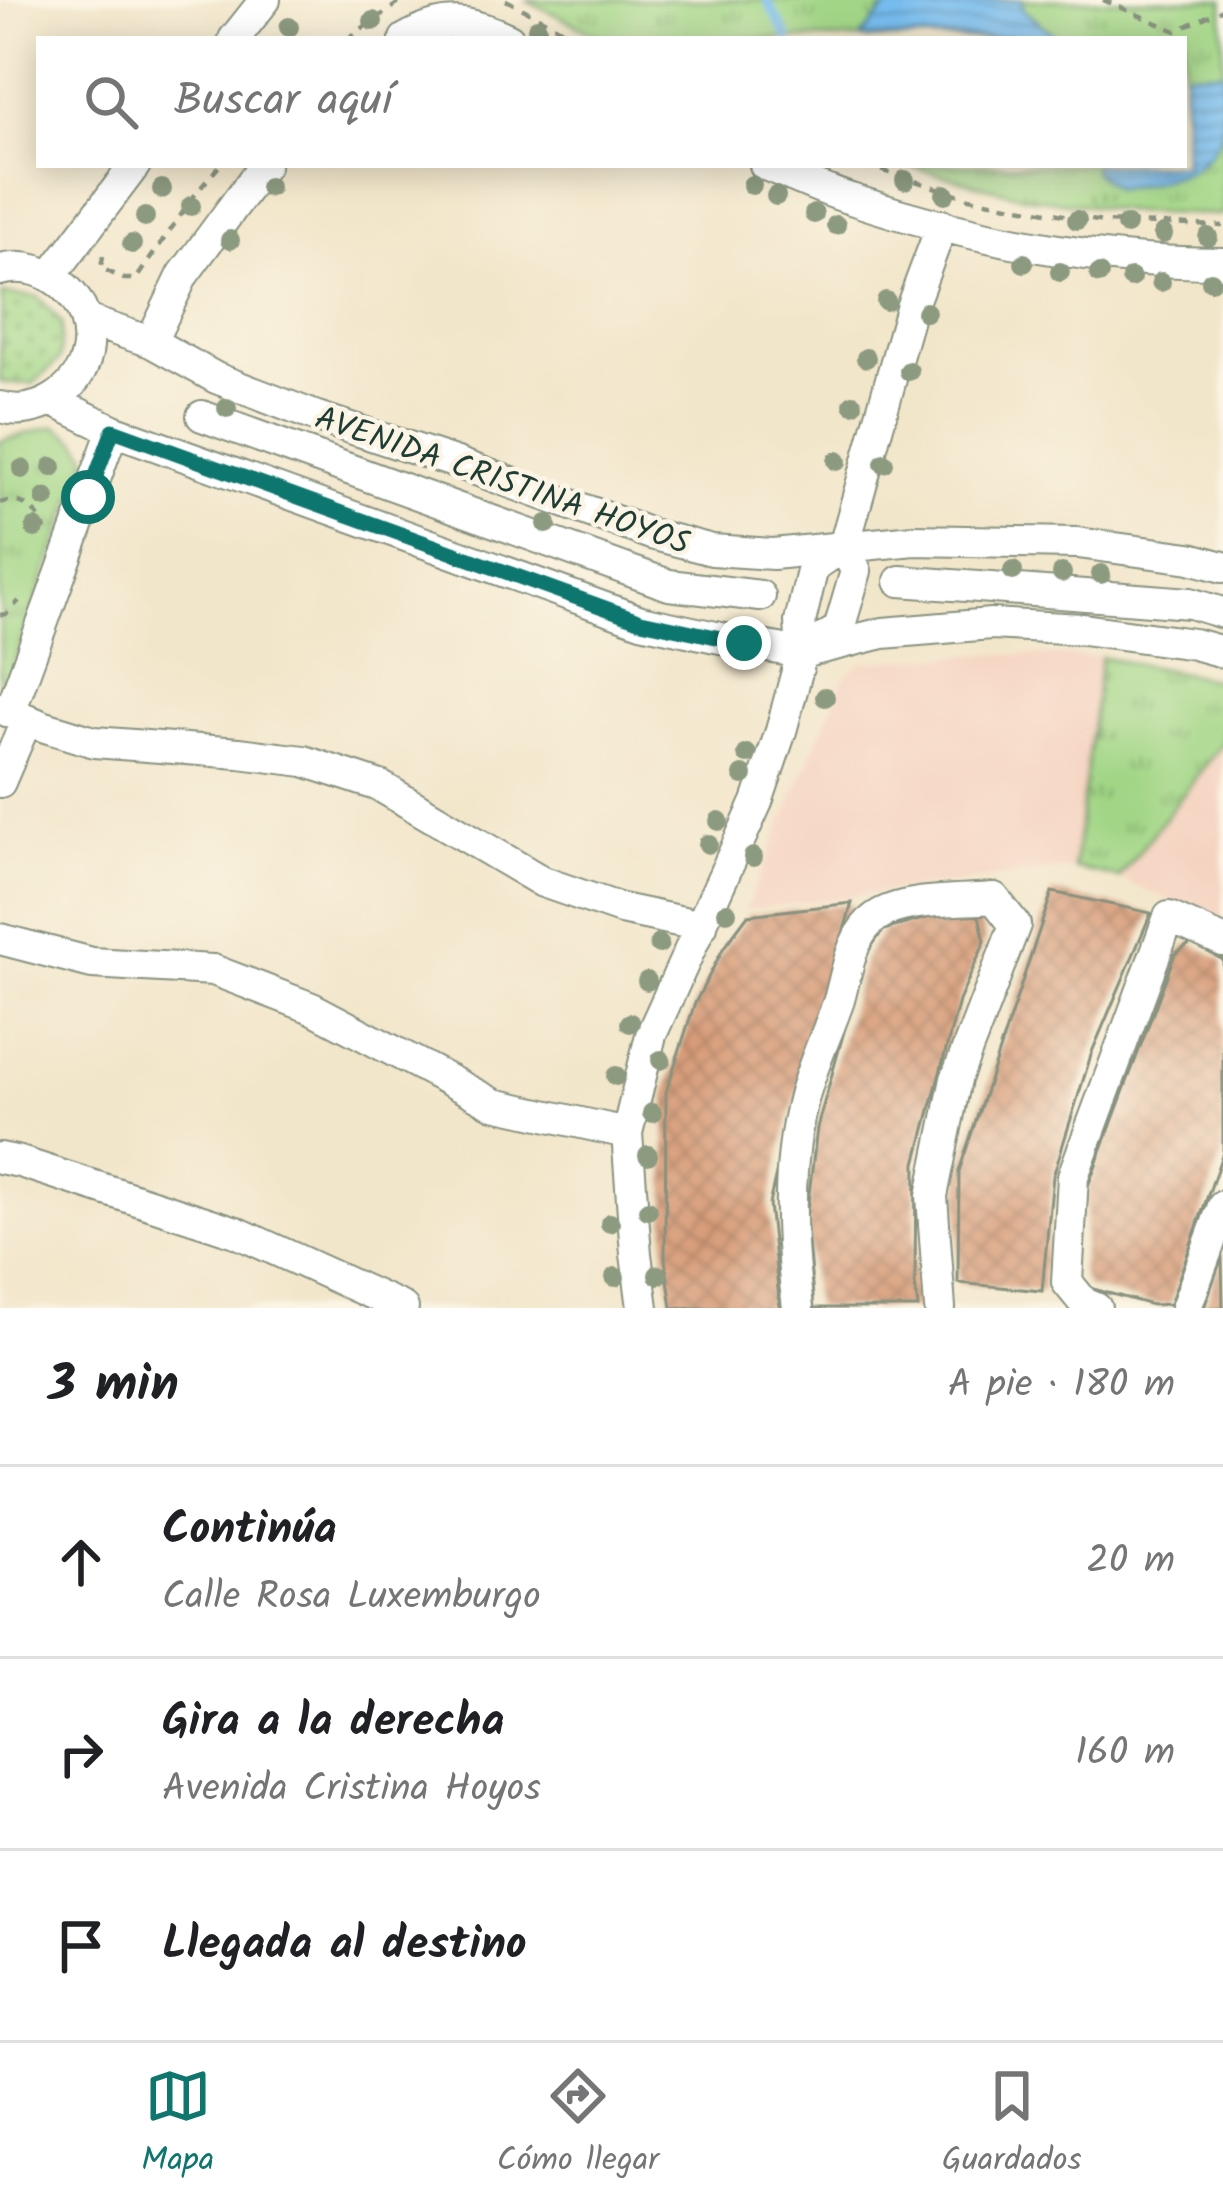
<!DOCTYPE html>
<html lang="es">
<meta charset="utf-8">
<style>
:root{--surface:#fff;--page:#f6f6f6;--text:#202124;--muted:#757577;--line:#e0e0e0;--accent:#0f766e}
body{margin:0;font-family:Kalam,sans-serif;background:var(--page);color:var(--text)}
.stop{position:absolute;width:36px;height:36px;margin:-27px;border:9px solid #0f766e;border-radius:50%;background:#fff}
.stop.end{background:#0f766e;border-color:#fff;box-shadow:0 3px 12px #0008}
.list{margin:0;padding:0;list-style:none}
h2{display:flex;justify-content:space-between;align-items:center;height:156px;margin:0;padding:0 48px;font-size:51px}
h2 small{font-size:39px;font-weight:400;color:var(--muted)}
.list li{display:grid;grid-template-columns:78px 1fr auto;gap:36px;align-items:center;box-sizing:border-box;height:192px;padding:0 48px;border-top:3px solid var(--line)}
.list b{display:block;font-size:45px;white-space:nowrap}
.list p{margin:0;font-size:39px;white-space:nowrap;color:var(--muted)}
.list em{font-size:39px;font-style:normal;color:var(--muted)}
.icon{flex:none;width:66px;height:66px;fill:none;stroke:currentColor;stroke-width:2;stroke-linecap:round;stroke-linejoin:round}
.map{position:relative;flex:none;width:1223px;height:1308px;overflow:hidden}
.search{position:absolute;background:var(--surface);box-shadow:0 6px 30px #0003;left:36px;right:36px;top:36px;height:132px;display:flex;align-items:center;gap:30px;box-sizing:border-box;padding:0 42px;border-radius:0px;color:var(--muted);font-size:45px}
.sheet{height:732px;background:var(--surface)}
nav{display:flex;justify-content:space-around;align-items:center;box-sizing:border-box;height:168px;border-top:3px solid var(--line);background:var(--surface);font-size:33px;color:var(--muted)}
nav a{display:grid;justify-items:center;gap:6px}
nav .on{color:var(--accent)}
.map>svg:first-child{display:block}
</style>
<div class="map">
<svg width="1223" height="1308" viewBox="0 0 1223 1308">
<defs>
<pattern id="grass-dots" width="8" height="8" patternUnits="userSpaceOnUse" patternTransform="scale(3)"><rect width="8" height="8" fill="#a2d686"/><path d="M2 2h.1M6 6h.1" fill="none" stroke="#83af6e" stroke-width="1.8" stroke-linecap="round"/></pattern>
<pattern id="park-tufts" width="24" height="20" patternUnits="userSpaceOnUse" patternTransform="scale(3)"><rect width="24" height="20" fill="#a2d686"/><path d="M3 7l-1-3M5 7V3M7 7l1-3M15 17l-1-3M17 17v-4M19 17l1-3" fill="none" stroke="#83af6e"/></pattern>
<pattern id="water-rules" width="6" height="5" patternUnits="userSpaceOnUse" patternTransform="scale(3)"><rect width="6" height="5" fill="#77bcee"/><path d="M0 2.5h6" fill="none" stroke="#619ac2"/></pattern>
<pattern id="building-cross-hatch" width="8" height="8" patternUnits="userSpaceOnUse" patternTransform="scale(3)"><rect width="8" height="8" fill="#d79a76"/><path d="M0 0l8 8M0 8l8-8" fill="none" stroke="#ae7f62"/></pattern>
</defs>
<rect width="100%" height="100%" fill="#fcf5e5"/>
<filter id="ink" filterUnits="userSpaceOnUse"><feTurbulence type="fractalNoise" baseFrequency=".00833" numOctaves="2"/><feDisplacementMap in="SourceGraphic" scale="24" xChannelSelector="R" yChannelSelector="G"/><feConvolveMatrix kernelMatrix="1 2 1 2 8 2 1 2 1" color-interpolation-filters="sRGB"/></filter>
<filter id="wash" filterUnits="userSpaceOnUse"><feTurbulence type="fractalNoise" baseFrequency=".004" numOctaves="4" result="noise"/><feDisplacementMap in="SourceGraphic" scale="48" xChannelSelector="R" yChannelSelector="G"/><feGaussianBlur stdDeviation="2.7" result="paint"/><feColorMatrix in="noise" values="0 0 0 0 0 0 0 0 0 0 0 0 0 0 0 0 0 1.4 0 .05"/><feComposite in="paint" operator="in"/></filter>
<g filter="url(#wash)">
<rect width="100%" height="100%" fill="#f2e6ca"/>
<path fill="#f5d3c1" d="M982,654L1101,657L1074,868L745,910L845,676L862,662Z
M1223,742V924L1119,878Z"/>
<path fill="url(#grass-dots)" stroke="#608a5d" stroke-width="3" d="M2,294L38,297L62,323L60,359L33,384L0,382Z"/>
<path fill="url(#park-tufts)" stroke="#608a5d" stroke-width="3" d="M526,0H1223V215L1133,212L1022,196L904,165H1184V39H605Z
M55,426L78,441L88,457L4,689L0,687V441Z
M1101,657L1223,681V742L1119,878L1074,868Z"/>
<path fill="url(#water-rules)" stroke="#4b7c91" stroke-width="3" d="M916,0L935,10L959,5L963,0H1021L1025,11L1060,39H860L892,1Z
M1223,71C1223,89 1223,114 1222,131C1205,179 1158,180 1115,189L1093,171L1095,165H1184V72Z"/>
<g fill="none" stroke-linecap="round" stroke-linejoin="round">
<path stroke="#77bcee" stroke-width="9" d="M767,0L788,39"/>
</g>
<g id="blocks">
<path fill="url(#building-cross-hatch)" d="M1052,892L1151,913L1092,1052L1053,1176L1042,1291L958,1283L959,1171Z
M852,903L787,1127L769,1204L780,1308H672L665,1258L666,1092L695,1003L724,947L748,915Z
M945,913L979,916L985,941L959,1001L916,1163L915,1284L918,1308H814L806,1219L817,1128L865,956L883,930Z
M1191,943L1223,960V1152L1170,1304L1152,1305L1086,1287L1081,1272L1088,1186L1175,954Z
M1222,1256L1223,1308H1204Z"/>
</g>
</g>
<g filter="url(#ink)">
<use href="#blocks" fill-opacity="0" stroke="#88927f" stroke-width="3"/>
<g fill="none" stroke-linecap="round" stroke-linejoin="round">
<g stroke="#88927f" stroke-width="34">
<path id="minor" d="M234,39L265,0
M405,39C445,16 468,20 509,39
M765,165C793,176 822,190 851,199C970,239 1097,263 1223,263
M0,270C49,257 97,303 87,353C79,391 37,418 0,407
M51,276L135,165
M86,320L151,342L216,378L317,417L457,463L651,534L712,550L773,554L914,540L1078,543L1190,558L1223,567
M151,342L183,275L264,165
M53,401L113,430L641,621L744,643L802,653L883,633L991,624L1083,629L1194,644L1223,652
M202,416L669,585L760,596
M844,546L911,308L942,225
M900,581L1190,603L1223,613
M812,646L839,629L856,571L844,546
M0,708L42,726L94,742L239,753L304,761L380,786L543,882L621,909L702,926
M10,712L113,430
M0,782L27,719
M0,939L92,963L213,970L312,1008L494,1104L627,1133
M0,1158L20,1162L236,1232L403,1308
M643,1308L636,1254L627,1133L651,1035L757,802L781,731L802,653L800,622L813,567L841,548
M798,1308C789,1238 786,1164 804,1096C813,1063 828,1032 839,1000C847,972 851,934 876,917C902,898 961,901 994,898L1015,925L956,1079L932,1196L940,1308
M1096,1308L1084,1303L1067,1282L1073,1176L1169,917L1223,941
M1186,1308L1223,1206"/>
</g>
<path stroke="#88927f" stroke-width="4.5" stroke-dasharray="9 9" stroke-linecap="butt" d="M506,0L580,39
M1103,0L1176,31L1223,9
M347,39L403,0
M864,165L969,198L1103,222L1223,226
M103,256L101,268L124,279H136L197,192L220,165
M0,503C20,495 39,511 45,530
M0,615L6,614L19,601"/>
<use href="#minor" stroke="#fff" stroke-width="30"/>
</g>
<g fill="#8c9a80">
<circle cx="373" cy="21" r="10"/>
<circle cx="289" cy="27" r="10"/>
<circle cx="537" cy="28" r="10"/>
<circle cx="905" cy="180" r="10"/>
<circle cx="752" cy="185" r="10"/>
<circle cx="269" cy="187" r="10"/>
<circle cx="162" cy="189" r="10"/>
<circle cx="945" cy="194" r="10"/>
<circle cx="776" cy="196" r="10"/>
<circle cx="191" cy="206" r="10"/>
<circle cx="814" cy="214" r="10"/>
<circle cx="145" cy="217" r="10"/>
<circle cx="1077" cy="220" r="10"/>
<circle cx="836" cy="225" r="10"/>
<circle cx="1126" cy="225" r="10"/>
<circle cx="1163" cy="234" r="10"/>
<circle cx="1208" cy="237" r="10"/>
<circle cx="230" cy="240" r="10"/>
<circle cx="132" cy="244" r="10"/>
<circle cx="1024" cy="263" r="10"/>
<circle cx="1060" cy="272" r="10"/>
<circle cx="1099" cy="274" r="10"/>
<circle cx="1131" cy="278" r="10"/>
<circle cx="1211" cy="281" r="10"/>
<circle cx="1161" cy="282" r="10"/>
<circle cx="886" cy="301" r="10"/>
<circle cx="926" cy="312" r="10"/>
<circle cx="866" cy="358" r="10"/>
<circle cx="909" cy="371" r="10"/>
<circle cx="853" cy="404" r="10"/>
<circle cx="227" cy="408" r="10"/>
<circle cx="837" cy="461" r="10"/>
<circle cx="884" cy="463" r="10"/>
<circle cx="52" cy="467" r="10"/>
<circle cx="22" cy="469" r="10"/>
<circle cx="45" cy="498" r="10"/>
<circle cx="547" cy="524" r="10"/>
<circle cx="35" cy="528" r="10"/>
<circle cx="1013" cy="571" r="10"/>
<circle cx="1062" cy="573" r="10"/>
<circle cx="1101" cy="574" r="10"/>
<circle cx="825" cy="697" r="10"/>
<circle cx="747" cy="754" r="10"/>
<circle cx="743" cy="775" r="10"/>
<circle cx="719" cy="821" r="10"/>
<circle cx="708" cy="844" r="10"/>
<circle cx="753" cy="857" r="10"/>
<circle cx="727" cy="912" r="10"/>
<circle cx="659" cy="944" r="10"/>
<circle cx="647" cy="981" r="10"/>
<circle cx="630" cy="1023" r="10"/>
<circle cx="661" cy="1060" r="10"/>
<circle cx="616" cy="1076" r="10"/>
<circle cx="652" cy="1113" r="10"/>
<circle cx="648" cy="1155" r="10"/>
<circle cx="648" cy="1210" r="10"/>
<circle cx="610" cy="1223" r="10"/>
<circle cx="658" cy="1275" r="10"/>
<circle cx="615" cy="1277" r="10"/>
</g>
</g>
<g fill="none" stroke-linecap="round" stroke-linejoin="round" filter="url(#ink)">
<path stroke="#0f766e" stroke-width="15" d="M88,497L113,430L641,621L744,643"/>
</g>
<g text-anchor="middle" stroke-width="9" stroke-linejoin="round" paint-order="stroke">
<g font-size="33" fill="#1f3d34" stroke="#fcf5e5">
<text transform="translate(503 479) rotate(19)" y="12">AVENIDA CRISTINA HOYOS</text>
</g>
</g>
</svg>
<div class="stop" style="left:88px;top:497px"></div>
<div class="stop end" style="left:744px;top:643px"></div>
<div class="search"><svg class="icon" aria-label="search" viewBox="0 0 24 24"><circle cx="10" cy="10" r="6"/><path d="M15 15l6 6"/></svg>Buscar aquí</div>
</div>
<section class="sheet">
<h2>3 min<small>A pie · 180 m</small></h2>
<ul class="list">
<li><svg class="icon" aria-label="ahead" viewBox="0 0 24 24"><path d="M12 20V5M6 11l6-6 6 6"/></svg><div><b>Continúa</b><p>Calle Rosa Luxemburgo</p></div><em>20 m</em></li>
<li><svg class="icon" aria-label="right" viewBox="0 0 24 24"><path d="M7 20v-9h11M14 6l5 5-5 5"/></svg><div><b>Gira a la derecha</b><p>Avenida Cristina Hoyos</p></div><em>160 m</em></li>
<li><svg class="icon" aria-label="arrive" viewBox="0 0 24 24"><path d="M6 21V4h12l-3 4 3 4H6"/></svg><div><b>Llegada al destino</b></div></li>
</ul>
</section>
<nav>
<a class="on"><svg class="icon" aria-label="map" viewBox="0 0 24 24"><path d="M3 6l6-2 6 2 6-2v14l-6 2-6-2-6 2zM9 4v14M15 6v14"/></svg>Mapa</a>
<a><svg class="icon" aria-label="directions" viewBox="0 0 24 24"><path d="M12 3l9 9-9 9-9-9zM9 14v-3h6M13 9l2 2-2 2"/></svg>Cómo llegar</a>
<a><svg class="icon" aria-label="saved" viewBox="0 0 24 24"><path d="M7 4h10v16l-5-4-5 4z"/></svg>Guardados</a>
</nav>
